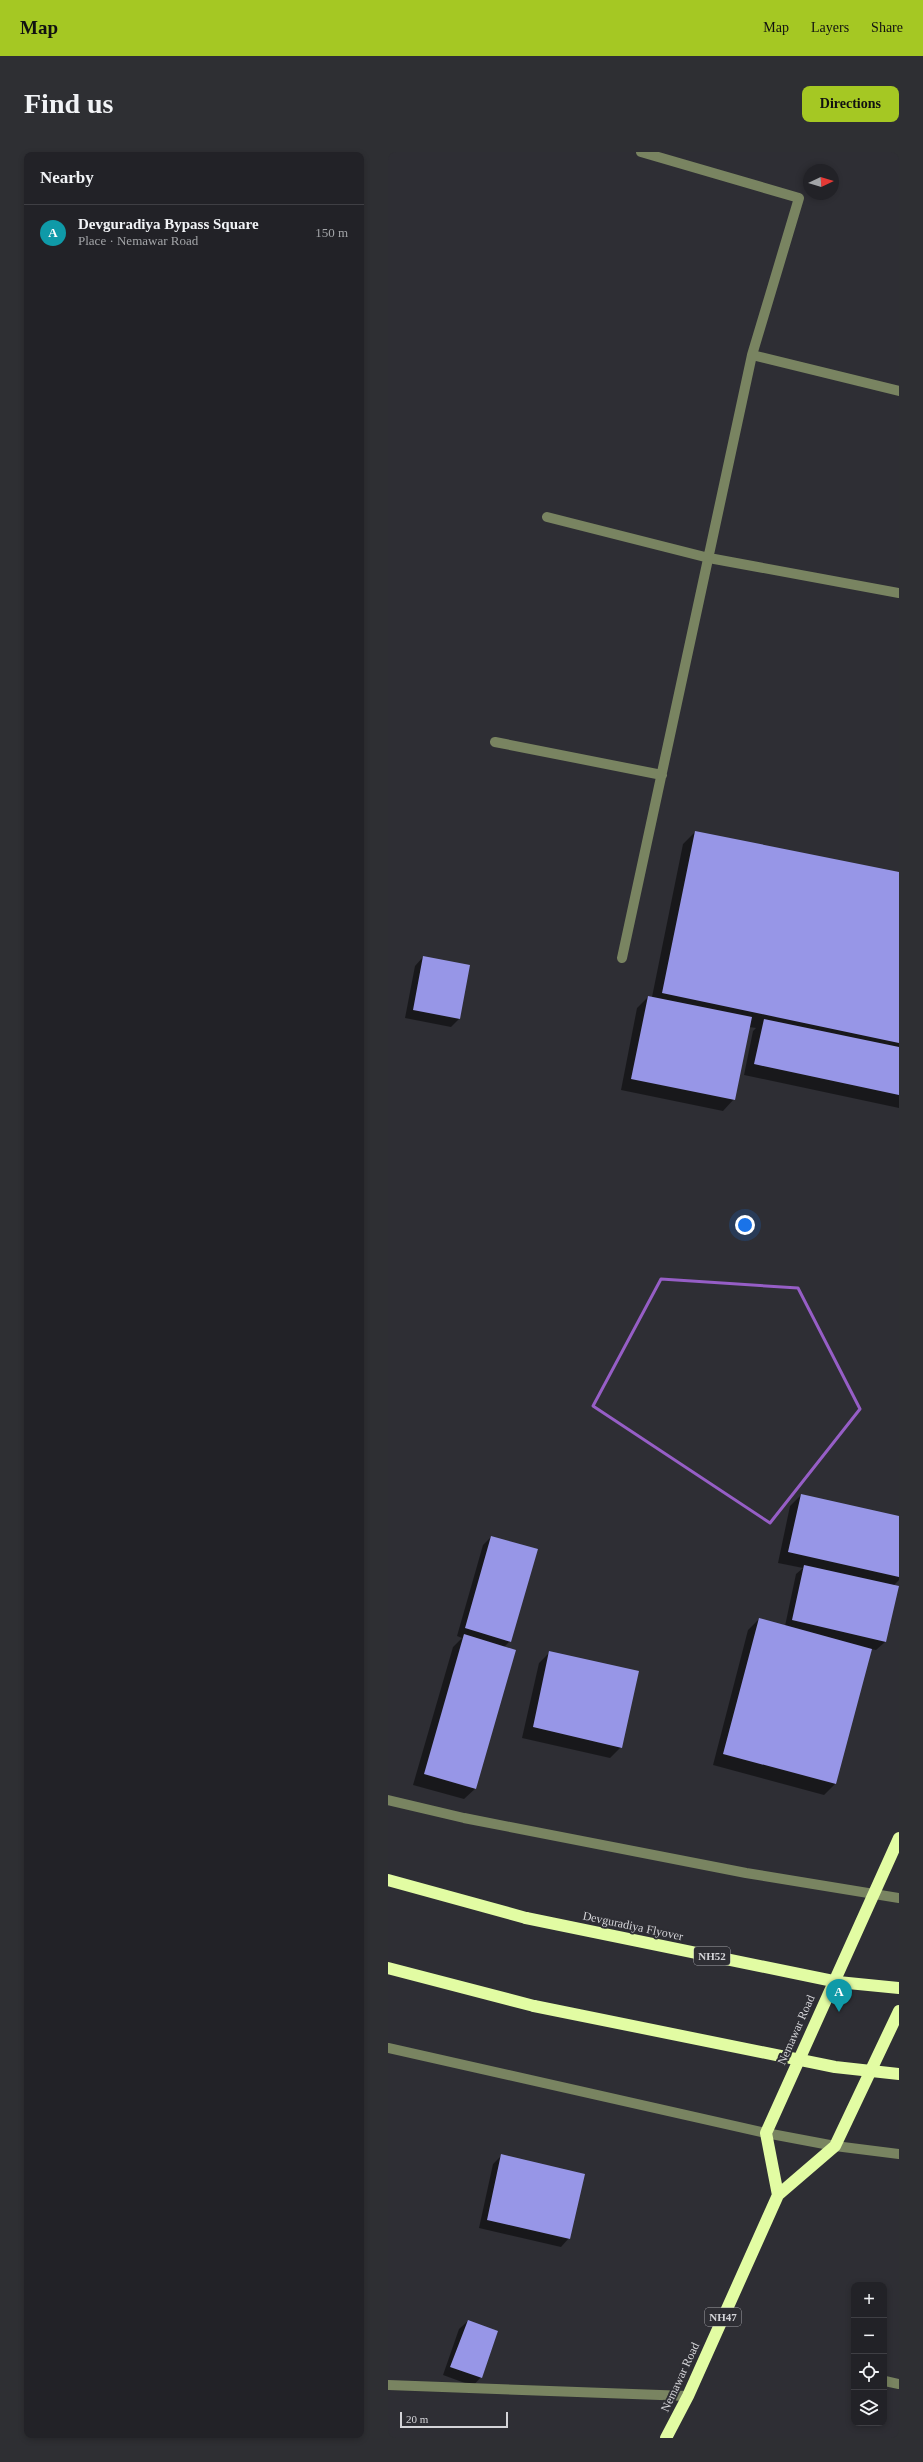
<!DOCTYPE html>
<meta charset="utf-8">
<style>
:root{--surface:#222227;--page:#2e2f33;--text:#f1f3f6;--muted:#a2a4a7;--line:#3f3f44;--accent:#a5c823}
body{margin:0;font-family:Georgia,serif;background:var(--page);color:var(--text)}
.controls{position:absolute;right:12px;bottom:12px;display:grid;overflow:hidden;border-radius:8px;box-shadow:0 2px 6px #0003}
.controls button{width:36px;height:36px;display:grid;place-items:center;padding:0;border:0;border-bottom:1px solid var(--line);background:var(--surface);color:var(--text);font:20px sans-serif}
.compass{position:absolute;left:415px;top:12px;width:36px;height:36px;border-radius:50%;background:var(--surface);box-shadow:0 2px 6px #0003;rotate:86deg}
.scale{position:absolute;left:12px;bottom:10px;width:108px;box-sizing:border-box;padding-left:4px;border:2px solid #d4d4d8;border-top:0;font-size:11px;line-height:14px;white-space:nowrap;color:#d4d4d8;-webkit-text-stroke:3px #2e2e34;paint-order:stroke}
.you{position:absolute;left:357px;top:1073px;width:14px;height:14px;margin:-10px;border:3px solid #fff;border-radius:50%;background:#1a73e8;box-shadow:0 0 0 6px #1a73e833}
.badge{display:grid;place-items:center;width:26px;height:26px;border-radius:50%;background:var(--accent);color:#fff;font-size:13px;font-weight:700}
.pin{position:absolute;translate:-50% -33px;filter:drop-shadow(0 1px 2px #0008)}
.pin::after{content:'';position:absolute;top:21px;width:14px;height:12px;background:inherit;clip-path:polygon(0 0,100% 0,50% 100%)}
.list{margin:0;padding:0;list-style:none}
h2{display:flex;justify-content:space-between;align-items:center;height:52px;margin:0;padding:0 16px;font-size:17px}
h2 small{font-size:13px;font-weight:400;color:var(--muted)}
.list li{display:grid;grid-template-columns:26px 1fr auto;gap:12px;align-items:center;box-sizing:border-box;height:56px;padding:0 16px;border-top:1px solid var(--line)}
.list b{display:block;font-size:15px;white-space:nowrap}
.list p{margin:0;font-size:13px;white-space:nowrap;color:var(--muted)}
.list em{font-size:13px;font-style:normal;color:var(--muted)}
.icon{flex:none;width:22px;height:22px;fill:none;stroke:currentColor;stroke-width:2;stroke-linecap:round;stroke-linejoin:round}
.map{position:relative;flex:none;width:511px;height:2286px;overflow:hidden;border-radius:8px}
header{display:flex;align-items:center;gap:24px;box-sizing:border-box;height:56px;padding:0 20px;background:var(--accent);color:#111}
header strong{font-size:19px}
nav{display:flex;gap:22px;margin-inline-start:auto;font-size:14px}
.intro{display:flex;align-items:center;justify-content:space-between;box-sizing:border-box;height:96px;padding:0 24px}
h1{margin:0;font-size:28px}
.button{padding:10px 18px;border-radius:8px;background:var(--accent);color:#111;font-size:14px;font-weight:700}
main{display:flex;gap:24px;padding:0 24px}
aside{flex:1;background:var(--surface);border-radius:8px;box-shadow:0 2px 6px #0003}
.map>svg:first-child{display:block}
</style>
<header>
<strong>Map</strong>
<nav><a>Map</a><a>Layers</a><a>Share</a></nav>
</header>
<div class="intro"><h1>Find us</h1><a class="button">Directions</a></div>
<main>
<aside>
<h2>Nearby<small></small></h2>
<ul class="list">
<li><span class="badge" style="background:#0f9aa8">A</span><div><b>Devguradiya Bypass Square</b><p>Place · Nemawar Road</p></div><em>150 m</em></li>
</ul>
</aside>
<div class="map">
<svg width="511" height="2286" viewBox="0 0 511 2286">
<rect width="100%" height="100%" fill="#2e2e34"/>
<path fill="#0007" d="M307,680L511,721V956L356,923L365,879L368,876L361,875L346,947L335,959L233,938L249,856L260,845H264L295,692Z
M35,805L71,867L63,875L17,866L27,814Z
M413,1343L511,1365V1428L505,1434L497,1490L488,1498L483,1497L447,1632L436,1643L325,1613L360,1478L371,1467L397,1474L408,1422L415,1416L390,1411L402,1354Z
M103,1385L122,1489L116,1495L88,1636L76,1647L25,1633L65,1495L74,1486L69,1484L95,1393Z
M162,1500L233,1595L222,1606L134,1586L151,1511Z
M114,2003L181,2086L173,2095L91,2076L105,2012Z
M80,2169L93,2225L85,2234L55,2223L71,2177Z"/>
<path fill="#9796e7" d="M307,679L511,720V891L274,841Z
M35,804L82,813L72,867L25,858Z
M260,844L364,865L347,948L243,927Z
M376,867L511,895V943L366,912Z
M413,1342L511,1364V1425L400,1400Z
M103,1384L150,1397L123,1490L77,1476Z
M416,1413L511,1434L498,1490L404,1468Z
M371,1466L484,1497L448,1632L335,1602Z
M76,1482L128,1498L88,1637L36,1622Z
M161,1499L251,1519L234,1596L145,1575Z
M113,2002L197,2022L182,2087L99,2068Z
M80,2168L110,2179L94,2226L62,2215Z"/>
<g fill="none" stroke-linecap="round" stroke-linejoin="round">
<path stroke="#798461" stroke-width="10" d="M364,203L511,239
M159,365L321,406L511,441
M107,590L274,623
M234,806L364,203L411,46L253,0
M0,1648L76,1666L358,1721L511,1746
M0,1896L378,1981L447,1994L511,2002
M497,2229L511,2232
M0,2233L300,2244"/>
<path stroke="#e2fca3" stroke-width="12" d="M0,1728L138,1766
M0,1816L146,1854
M390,2043L378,1981L511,1686
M278,2286L300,2244L390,2043L447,1994L511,1859"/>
<path stroke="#e2fca3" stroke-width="12" d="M138,1766L450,1830L511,1836
M146,1854L447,1915L511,1922"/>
</g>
<path fill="none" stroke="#965ec6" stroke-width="3" stroke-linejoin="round" d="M273,1127L410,1136L472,1257L382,1371L205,1254Z"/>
<g text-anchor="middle" stroke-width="4" stroke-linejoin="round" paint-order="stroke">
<g fill="#2e2e34" stroke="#a2a2a7" stroke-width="1">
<rect x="306" y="1795" width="36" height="18" rx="3"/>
<rect x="317" y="2156" width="36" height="18" rx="3"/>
</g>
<g font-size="11" font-weight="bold" fill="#d4d4d8">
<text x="324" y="1808">NH52</text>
<text x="335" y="2169">NH47</text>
</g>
<g font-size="12" fill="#d4d4d8" stroke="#2e2e34">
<text transform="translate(245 1774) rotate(12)" y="4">Devguradiya Flyover</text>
<text transform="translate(408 1878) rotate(-66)" y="4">Nemawar Road</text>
<text transform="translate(292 2225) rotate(-65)" y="4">Nemawar Road</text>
</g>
</g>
</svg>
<div class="controls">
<button>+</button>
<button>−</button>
<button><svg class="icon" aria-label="locate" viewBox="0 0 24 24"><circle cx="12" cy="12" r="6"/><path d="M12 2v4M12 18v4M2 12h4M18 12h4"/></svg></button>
<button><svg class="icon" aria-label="layers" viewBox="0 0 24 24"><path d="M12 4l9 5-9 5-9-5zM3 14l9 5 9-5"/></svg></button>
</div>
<svg class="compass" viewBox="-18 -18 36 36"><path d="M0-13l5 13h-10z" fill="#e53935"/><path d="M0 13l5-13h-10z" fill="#a2a4a7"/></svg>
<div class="scale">20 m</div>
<div class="you"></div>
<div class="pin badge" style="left:451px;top:1860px;background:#0f9aa8">A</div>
</div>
</main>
